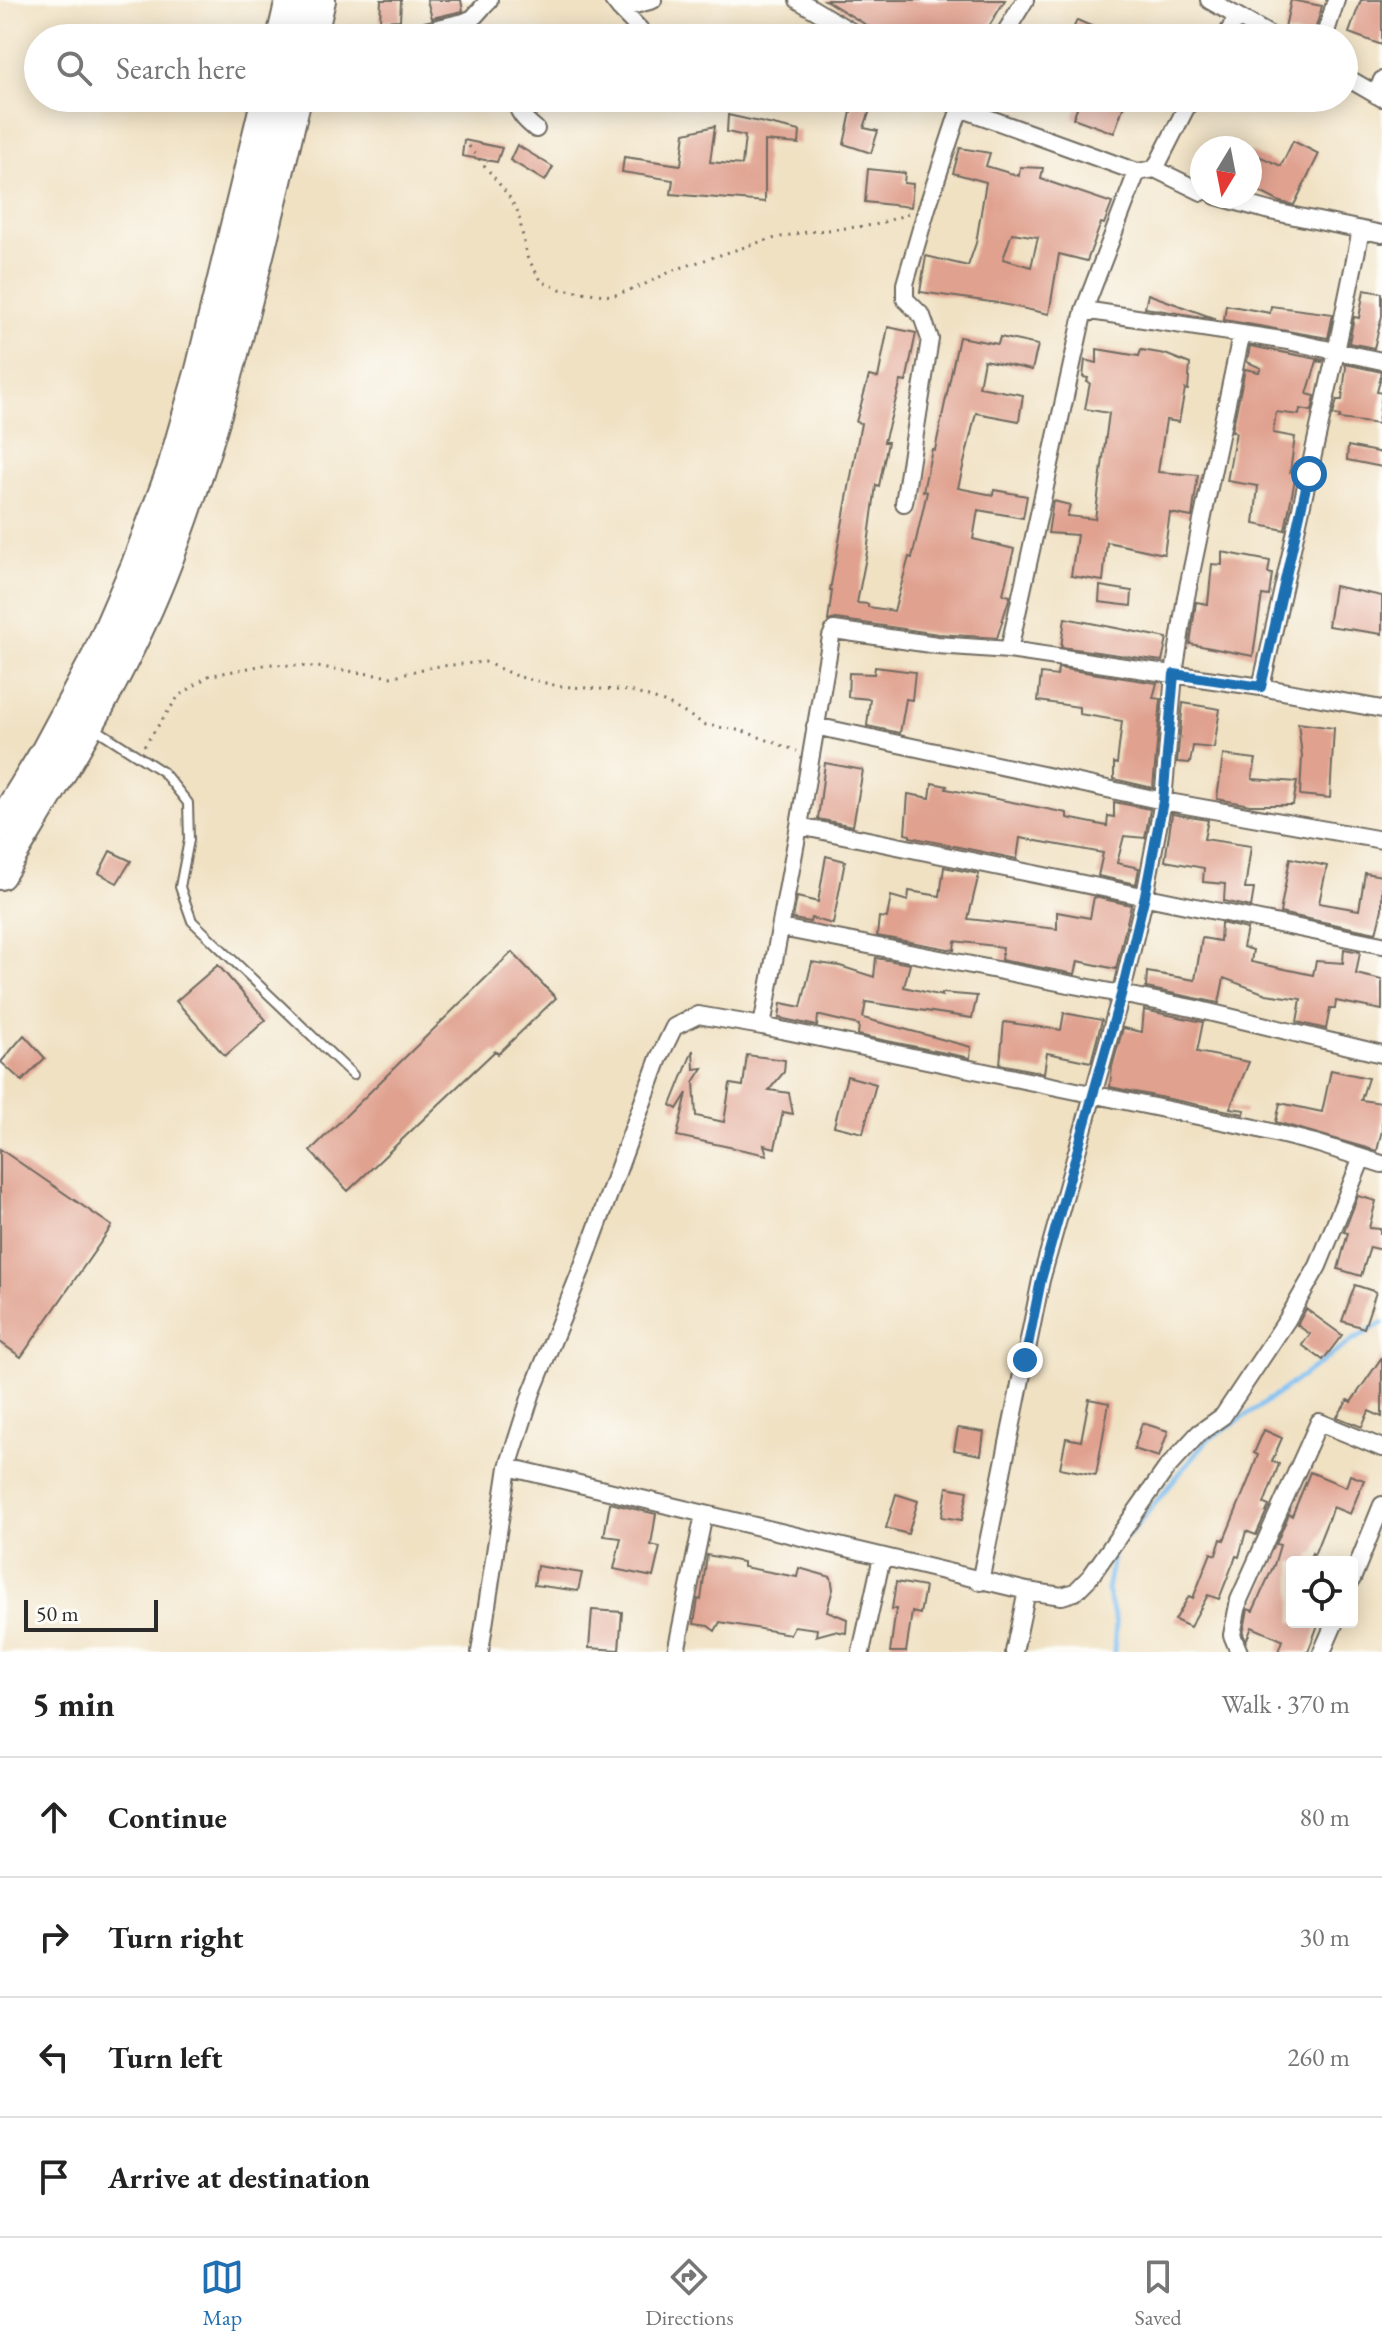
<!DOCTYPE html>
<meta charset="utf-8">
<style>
:root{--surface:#fff;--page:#f2f2f2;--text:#222;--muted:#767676;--line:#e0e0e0;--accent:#1f6fb2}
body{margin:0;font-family:"EB Garamond",serif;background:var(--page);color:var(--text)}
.controls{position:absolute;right:24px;bottom:24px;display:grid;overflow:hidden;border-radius:8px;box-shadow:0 4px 20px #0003}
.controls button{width:72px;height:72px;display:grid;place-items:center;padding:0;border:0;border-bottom:2px solid var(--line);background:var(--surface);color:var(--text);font:40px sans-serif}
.compass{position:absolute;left:1190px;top:136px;width:72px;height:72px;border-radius:50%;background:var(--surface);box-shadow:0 4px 20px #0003;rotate:190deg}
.scale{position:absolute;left:24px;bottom:20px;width:134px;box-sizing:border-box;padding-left:8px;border:4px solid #2b2b2b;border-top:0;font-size:22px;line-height:28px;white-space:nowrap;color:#2b2b2b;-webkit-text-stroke:6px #fdfcf7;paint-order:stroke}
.stop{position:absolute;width:24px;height:24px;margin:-18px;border:6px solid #1f6fb2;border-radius:50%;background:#fff}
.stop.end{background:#1f6fb2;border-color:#fff;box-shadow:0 2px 8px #0008}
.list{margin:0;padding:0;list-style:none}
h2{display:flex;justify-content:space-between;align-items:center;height:104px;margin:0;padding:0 32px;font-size:34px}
h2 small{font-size:26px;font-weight:400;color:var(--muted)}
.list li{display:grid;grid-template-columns:52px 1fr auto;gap:24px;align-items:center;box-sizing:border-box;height:120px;padding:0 32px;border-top:2px solid var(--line)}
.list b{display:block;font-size:30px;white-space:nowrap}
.list em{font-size:26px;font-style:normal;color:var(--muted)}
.icon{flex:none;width:44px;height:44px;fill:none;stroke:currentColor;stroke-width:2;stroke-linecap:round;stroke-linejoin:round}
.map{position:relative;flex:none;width:1382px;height:1652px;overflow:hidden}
.search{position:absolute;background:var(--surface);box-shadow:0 4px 20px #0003;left:24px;right:24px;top:24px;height:88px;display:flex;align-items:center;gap:20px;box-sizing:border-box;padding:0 28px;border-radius:44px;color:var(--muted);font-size:30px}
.sheet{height:584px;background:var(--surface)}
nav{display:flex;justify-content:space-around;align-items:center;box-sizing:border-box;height:112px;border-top:2px solid var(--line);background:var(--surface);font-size:22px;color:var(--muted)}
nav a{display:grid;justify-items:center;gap:4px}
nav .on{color:var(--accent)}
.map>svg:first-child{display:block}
</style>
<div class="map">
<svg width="1382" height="1652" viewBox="0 0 1382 1652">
<rect width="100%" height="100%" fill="#fdfcf7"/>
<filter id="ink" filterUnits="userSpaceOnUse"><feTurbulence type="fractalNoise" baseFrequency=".0125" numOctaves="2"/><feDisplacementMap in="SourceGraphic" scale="16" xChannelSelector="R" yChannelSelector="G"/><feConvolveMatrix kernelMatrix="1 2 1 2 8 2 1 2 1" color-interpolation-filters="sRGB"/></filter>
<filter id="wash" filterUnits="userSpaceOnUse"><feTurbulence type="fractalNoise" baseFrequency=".006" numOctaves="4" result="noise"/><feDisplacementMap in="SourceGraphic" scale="32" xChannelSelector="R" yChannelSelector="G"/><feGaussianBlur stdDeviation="1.8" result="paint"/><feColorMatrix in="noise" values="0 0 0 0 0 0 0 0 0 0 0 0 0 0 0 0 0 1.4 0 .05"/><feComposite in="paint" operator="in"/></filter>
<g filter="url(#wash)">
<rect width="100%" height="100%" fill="#f0e1c3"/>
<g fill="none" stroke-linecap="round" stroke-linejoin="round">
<path stroke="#7bbef1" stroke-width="5" d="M1128,1536L1208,1439L1253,1411L1350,1342L1382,1323
M1113,1557L1107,1590L1116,1623L1114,1652"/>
</g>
<g id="blocks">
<path fill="#e0a18f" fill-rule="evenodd" d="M381,0H401L400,20L380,21Z
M427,0H461L463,11L432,18Z
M825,0H1005L982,38H888Z
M1291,0L1322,6L1313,38L1284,32Z
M1361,0H1382V45L1349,33Z
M1077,20L1119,38H1069Z
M854,98H874L864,128L878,131L871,153L844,144Z
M1081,98H1115L1125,102L1114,133L1073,118Z
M728,115L800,131L799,144L765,141V202L671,194L673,180L622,172L624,157L681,165L685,133L715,126L710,162L742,165L745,136L727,132Z
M464,140L502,148L497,162L462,156Z
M1293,141L1319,154L1294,205L1280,202L1250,187V152L1281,166Z
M517,145L553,167L545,181L510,160Z
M960,148L990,153L986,166L1019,176L1020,167L1043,168L1041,179L1112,203L1104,224L1101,223L1087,261L1059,254L1049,314L998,303L920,292L926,256L968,266L976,243L986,182L953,173ZM1012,233L1038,237L1031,267L1003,259Z
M868,169L905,173L904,183L913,184L911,207L865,202Z
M1364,290L1382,293V316L1374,348L1349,343L1354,317L1359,318Z
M1148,294L1216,319L1145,308Z
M1226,305L1270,313L1271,306L1333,314L1328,338L1224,320Z
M888,327L916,333L906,382L901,381L884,442H888L879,486L876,485L867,552L857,603L868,604V607L894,611L909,557L912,558L927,492L923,491L932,449L935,450L959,337L998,344L1000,337L1038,345L1032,370L984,360L979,387L1023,395L1019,421L976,413L958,488L993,495L994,490L1027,496L1023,518L978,510L973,539L1014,549L1003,594L1010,596L997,638L938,634L836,619L828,621L832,590H830L861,423L856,422L869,376L878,378Z
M1250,346L1323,360L1322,362L1317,361L1307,394L1315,396L1312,411L1300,409L1299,415L1276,412L1273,433L1295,437L1290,472L1296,474L1285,530L1254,524L1258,486L1227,481L1236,432L1232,431L1245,369L1259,372L1261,368L1247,362Z
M1097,349L1139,356L1141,350L1165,354L1190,364L1188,390L1185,389L1179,422L1166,420L1158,472L1198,475L1192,517L1170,513L1164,554L1107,542L1103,581L1071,576L1077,535L1048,533L1053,501L1070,505L1067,516L1095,519L1109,413L1085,409L1090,383L1087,382L1088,378L1083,377L1085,360L1097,363Z
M1345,364L1382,372L1377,392L1382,393L1378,424L1339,419L1340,416L1333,415L1337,400H1342L1346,367Z
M1348,446L1382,453V467L1347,460Z
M1222,552L1270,561L1268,573L1272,574L1269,596L1262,595L1253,656L1190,644L1196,602L1208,604L1212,564L1222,565Z
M1100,586L1132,591L1131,606L1099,602Z
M1334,586L1382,596V634L1328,626Z
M1065,618L1167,638L1162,661L1061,647Z
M875,667L915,672L912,700L906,699L900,733L867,726L870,699L848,697L849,673L874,674Z
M1058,668L1157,683L1153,698L1161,699L1153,788L1114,779V763L1117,764L1122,721L1079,714V707L1038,701L1041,674L1057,676Z
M1183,703L1220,709L1214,748L1193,746L1190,763L1177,762Z
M1298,723L1334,728L1330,798L1300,795L1302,756Z
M1223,755L1256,759L1252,779L1297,782L1293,805H1250L1217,799Z
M825,763L863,770L853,826L818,819Z
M932,783L947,786L946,789L1067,813V818L1107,826L1108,816L1114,817V802L1150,809L1145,838L1124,836L1117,863L1139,868L1136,884L1098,876L1103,853L1020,838L1017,859L910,837V835L905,834L908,794L930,798Z
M1172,814L1208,820L1204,839L1251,846L1245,889H1254L1251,907L1224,901L1225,884L1203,882L1204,868L1165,861Z
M110,851L131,861L117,883L99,873Z
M826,856L845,861L833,924L811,918L810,922L793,919L797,897L818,902Z
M1290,858L1327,866L1319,903L1359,910L1365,873L1382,876V909L1376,933L1280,913Z
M944,867L979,874L968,919L1057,929V912L1090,918L1094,897L1131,905L1116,969L1078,961L1075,974L1001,960L1003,947L955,941L954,950L877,936L879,917L887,918L891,896L908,901L909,891L940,896Z
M1221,923L1247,929L1243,947L1253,950L1251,962L1313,975L1316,961L1343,963L1344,949L1360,952L1356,974L1382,980V1010L1336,1001L1335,1008H1330L1326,1029L1297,1022L1301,999L1266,994L1224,978L1219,1003L1146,988L1147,972L1195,980L1202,938L1220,941Z
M512,952L556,998L498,1054L495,1051L348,1191L310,1151Z
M876,958L910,964L904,987L942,996V993L977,996L972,1018L866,1002L863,1018L971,1047L970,1058L858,1035L859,1025L821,1016H818L817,1026L779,1018L781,1003L801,1007L812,962L840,966L874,977Z
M218,965L266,1020L225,1056L176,1001Z
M1144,1010L1203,1022L1197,1052L1249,1062L1230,1108L1245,1110L1244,1114L1110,1087L1112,1067L1123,1028L1142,1032Z
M1064,1013L1102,1020L1091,1062L1047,1053L1044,1073L1000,1064L1004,1022L1061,1030Z
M24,1035L45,1058L22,1081L1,1062Z
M693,1050L694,1069L703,1068L694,1082L696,1116L724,1122L730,1084L743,1086L747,1055L785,1060L784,1072L769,1090L789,1093L793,1114L783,1112L775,1148L764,1145L767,1155L677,1136L687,1093L677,1109L671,1105Z
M1331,1070L1368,1078L1361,1100L1382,1103V1130L1377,1151L1276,1122L1280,1103L1322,1112Z
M847,1076L876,1084L863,1133L834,1126Z
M0,1149L112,1226L21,1357L0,1342Z
M1358,1196L1376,1201L1369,1228L1380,1229V1233H1382V1250L1370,1247L1361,1276L1338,1269L1348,1233L1344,1232Z
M1355,1285L1376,1292L1364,1328L1342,1321Z
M1306,1309L1342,1335L1323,1360L1302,1345L1310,1334L1297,1325Z
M1382,1357V1417L1369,1411L1362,1427L1337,1417L1348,1400L1351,1402Z
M1089,1399L1109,1403L1096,1475L1060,1468L1066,1438L1081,1441Z
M1142,1423L1168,1431L1159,1457L1134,1449Z
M958,1428L984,1432L981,1455L954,1450Z
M1264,1430L1282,1438L1272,1461L1279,1464L1264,1504L1269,1506L1256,1535L1246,1531L1239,1557L1236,1556L1219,1599L1208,1595L1190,1627L1175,1620L1189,1596L1193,1598L1211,1553L1216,1555L1221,1539L1224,1540L1249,1479L1258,1455L1254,1453Z
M1310,1472L1346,1487L1350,1475L1364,1480L1350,1514L1333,1507L1314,1555L1312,1553L1308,1562H1292V1622H1319L1308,1652H1278L1282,1640L1252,1627L1246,1641L1243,1634L1248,1609L1253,1611L1274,1565L1280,1545L1276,1544L1289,1514L1292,1516Z
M947,1487L968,1491L962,1520L942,1517Z
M896,1494L918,1501L908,1534L886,1528Z
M610,1503L656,1514L651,1545L660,1547L653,1577L614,1569L621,1538L604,1536Z
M707,1555L743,1562V1567L797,1577L799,1568L831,1577L833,1589L827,1611L847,1619L846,1633L834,1631L816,1636L817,1629L794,1626L790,1634L720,1622L715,1631L708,1626L694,1624L698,1599L701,1600Z
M537,1566L582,1573L578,1591L534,1585Z
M896,1582L925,1587L920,1614L912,1612L906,1652H890L896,1609H892Z
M592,1610L622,1612L619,1650L589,1648Z"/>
</g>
</g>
<g filter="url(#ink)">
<use href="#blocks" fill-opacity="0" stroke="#706b60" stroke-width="2"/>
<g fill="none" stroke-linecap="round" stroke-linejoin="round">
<g stroke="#706b60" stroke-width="12">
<path id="lane" d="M93,727L163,772L188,803L189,840L180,887L192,921L353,1075"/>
</g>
<g stroke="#706b60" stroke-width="20">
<path id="street" d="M613,0L620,9L653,0
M798,0L862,38
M1209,0L1275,38
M620,9L648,38
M454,25L486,38
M395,38L464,22L473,18L489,0
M1002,38L1025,0
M1225,38L1237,17
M1324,38L1336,0
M1344,76L1382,98
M1376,95L1382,80
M516,98C516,112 526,121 536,129
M704,98L706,100
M946,98L960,108L1137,172L1155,169L1202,192
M1155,169L1191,98
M1216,196L1270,211L1382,234
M1084,310L1288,341L1382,361
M904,503L930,339L922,316L905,299V284L927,208L960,108L966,98
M1009,650L1084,310L1137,172
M1261,687L1336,352L1361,230
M815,726L1163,801L1382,840
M799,826L1382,945
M781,928L1192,1008L1382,1054
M762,1026L799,826L831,637L834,630L937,645L1009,650L1261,687L1382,709
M508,1467L1027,1591L1062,1596L1075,1592L1090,1577L1166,1469L1199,1433L1223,1416L1287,1320L1318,1266L1362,1158
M1352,1579L1382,1505
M980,1582L1041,1280L1121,995L1145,895L1163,801L1174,674L1186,597L1241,336
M480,1652L508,1467L532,1392L582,1268L659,1058L674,1027L698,1015L762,1026L1251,1127L1319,1144L1382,1164
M676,1652L704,1514
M861,1652L882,1557
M1014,1652L1027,1591
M1239,1652L1232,1635L1239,1600L1319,1422L1382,1448
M1322,1652L1335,1622"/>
</g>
<g stroke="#706b60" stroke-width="34">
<path id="highway" d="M282,38L291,0
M311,38L320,0
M0,827L46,752L97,657L136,567L172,471L201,370L267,98
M0,874C58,777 119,681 161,576C222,422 257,258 296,98"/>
</g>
<path stroke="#706b60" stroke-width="3" stroke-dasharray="2 6" stroke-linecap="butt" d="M464,140L508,195L518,212L527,257L542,282L560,289L612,296L641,286L674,270L763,241L799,233L875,225L908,214
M144,746L178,697L208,676L269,664L328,668L390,677L431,667L485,662L516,676L558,686L630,691L667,703L706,725L743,731L797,751"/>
<use href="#lane" stroke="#fff" stroke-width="8"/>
<use href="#street" stroke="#fff" stroke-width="16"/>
<use href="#highway" stroke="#fff" stroke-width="30"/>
</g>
</g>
<g fill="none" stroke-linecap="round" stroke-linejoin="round" filter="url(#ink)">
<path stroke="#1f6fb2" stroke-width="10" d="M1025,1360L1041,1280L1121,995L1145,895L1163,801L1174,674L1261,687L1309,474"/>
</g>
</svg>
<div class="controls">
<button><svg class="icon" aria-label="locate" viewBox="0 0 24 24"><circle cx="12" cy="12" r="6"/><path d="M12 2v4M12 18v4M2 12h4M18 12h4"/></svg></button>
</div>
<svg class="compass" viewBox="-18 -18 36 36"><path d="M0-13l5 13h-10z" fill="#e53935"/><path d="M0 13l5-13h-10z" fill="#767676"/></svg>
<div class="scale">50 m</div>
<div class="stop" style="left:1309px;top:474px"></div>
<div class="stop end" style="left:1025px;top:1360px"></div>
<div class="search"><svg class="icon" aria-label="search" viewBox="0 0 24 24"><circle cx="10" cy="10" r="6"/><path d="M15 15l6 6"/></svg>Search here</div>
</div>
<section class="sheet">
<h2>5 min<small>Walk · 370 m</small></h2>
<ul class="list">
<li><svg class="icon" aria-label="ahead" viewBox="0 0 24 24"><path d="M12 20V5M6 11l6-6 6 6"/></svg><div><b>Continue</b></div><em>80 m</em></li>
<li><svg class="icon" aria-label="right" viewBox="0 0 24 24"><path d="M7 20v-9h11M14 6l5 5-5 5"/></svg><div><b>Turn right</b></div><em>30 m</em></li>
<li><svg class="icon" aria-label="left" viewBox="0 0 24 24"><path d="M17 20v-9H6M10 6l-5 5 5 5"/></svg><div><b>Turn left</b></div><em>260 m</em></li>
<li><svg class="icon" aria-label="arrive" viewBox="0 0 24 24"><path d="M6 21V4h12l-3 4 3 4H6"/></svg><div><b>Arrive at destination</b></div></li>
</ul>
</section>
<nav>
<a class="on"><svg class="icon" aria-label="map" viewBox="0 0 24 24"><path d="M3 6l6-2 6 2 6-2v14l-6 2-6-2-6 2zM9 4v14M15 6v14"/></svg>Map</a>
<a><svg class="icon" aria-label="directions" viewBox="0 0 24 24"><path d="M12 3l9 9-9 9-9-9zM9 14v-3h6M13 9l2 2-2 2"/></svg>Directions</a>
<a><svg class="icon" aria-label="saved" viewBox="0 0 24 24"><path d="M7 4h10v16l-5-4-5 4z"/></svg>Saved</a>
</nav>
